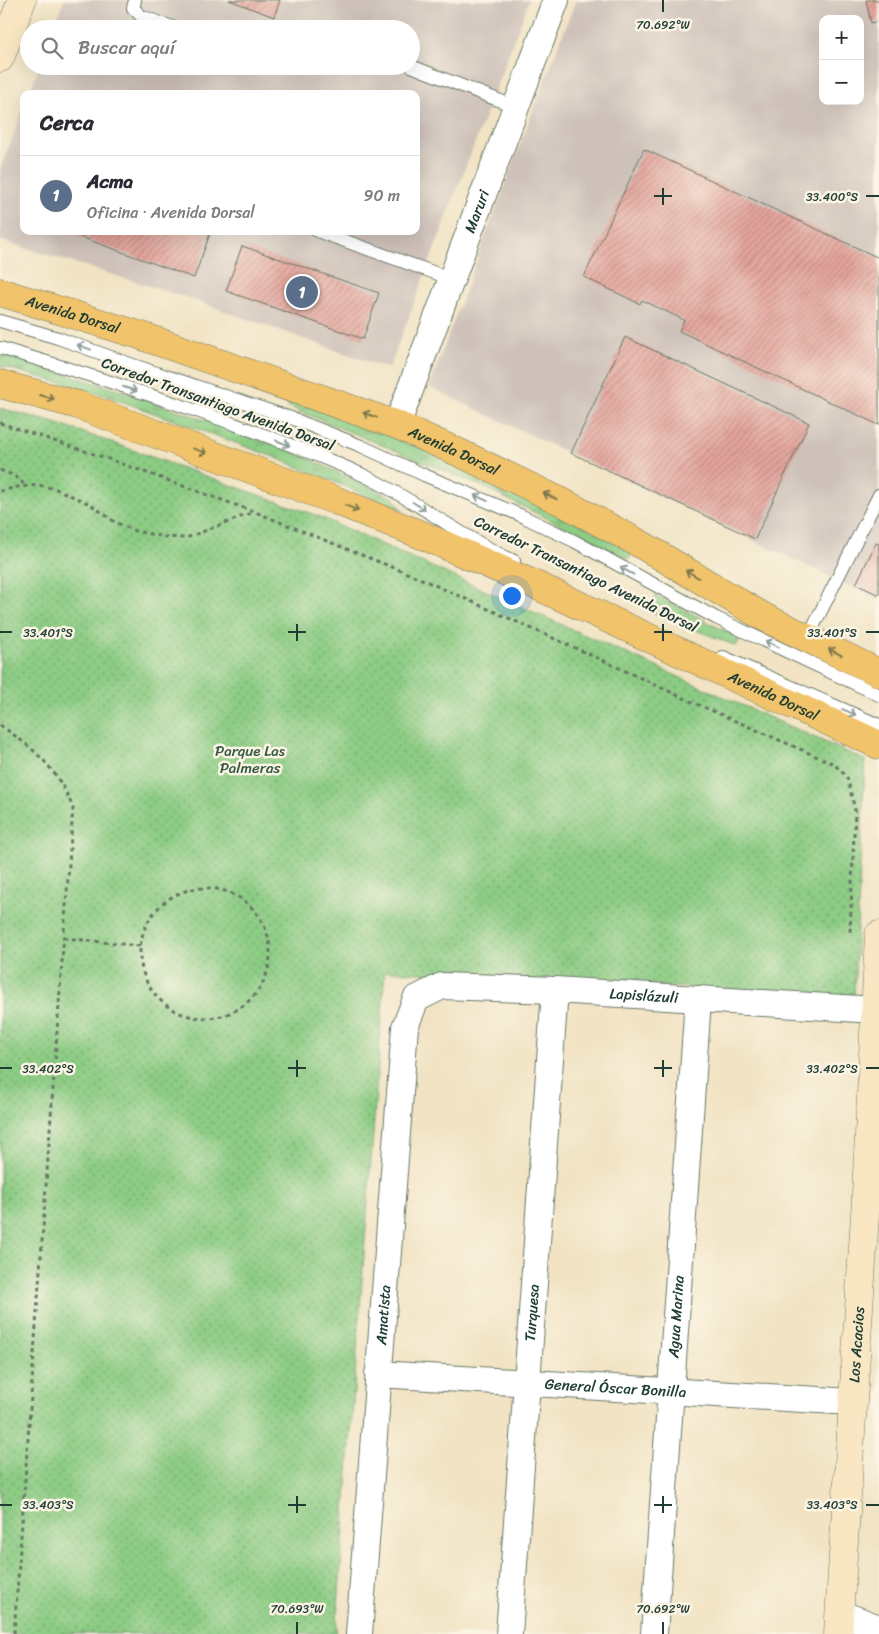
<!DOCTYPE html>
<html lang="es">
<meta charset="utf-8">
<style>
:root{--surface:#fff;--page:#f7f7f7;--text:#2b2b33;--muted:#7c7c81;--line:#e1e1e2;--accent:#b5179e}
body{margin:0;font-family:Sriracha,sans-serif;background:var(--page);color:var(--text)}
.controls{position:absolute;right:15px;top:15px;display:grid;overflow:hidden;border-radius:10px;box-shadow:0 5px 20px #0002}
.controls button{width:45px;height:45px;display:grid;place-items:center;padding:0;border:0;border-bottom:1px solid var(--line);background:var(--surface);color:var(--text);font:25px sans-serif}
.you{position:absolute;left:511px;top:595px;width:18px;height:18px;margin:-12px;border:4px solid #fff;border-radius:50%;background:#1a73e8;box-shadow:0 0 0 8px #1a73e833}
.badge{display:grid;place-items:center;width:32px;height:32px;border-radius:50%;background:var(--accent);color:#fff;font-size:16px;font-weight:700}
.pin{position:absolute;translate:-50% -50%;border:2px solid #fff;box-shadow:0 1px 5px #0006}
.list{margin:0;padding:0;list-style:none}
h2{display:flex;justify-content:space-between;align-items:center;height:65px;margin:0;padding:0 20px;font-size:21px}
h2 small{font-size:16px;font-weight:400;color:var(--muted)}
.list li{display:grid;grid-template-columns:32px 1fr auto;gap:15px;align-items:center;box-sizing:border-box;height:80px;padding:0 20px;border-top:1px solid var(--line)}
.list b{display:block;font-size:19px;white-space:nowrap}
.list p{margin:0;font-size:16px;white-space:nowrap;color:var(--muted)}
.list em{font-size:16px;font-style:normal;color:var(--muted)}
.icon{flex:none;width:28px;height:28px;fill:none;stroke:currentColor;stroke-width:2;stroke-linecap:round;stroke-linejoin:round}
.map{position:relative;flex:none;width:879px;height:1634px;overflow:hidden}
.search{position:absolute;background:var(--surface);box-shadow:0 5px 20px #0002;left:20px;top:20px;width:400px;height:55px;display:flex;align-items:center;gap:12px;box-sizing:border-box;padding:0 18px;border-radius:28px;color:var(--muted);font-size:19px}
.panel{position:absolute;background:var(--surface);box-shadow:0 5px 20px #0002;left:20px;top:90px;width:400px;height:145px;border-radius:10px}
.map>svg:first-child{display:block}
</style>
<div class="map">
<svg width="879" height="1634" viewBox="0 0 879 1634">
<defs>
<pattern id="grass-tufts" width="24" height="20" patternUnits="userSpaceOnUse" patternTransform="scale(1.25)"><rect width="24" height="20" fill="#8ccc84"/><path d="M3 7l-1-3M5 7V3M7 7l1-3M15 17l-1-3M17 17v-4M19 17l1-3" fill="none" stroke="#72a76d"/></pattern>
<pattern id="park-dots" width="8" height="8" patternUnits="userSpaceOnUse" patternTransform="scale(1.25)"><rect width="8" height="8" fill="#8ccc84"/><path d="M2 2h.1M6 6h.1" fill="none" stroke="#72a76d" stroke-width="1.8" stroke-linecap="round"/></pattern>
<pattern id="building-hatch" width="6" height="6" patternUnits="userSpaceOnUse" patternTransform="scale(1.25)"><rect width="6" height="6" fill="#e4a49c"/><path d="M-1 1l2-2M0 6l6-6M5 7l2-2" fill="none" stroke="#b88780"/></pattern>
</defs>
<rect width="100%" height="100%" fill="#fcf5e5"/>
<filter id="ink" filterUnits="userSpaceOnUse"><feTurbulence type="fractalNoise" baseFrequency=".02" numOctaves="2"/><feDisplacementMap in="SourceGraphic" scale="10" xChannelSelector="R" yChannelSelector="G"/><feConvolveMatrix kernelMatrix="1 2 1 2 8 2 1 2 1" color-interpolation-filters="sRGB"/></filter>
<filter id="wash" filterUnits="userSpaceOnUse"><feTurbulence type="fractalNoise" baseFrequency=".0096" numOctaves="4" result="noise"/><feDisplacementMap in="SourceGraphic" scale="20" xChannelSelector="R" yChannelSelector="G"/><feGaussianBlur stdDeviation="1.12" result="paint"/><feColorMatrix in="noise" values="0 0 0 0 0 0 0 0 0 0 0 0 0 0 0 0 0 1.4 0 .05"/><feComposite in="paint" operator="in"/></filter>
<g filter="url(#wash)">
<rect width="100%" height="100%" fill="#f1e3c3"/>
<path fill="#cec1b9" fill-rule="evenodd" d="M64,0H529L389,369L188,298L0,240V170L24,107V231H416V94H29L39,66H411V29H53Z
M576,0H879V600L429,387L521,142ZM823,19H860V101H823Z"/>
<path fill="url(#grass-tufts)" stroke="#56845c" d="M0,354L141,397L296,453L393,498L404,511L274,457L110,397L0,366Z
M291,397L355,420L492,480L633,551L629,559L479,485L287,406Z
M656,595L740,639L736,646L647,610Z"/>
<path fill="url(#park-dots)" stroke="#56845c" d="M0,408L62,425L318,516L865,760L854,997L385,971L336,1634H0Z"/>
<g id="blocks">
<path fill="url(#building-hatch)" d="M229,0H280L274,17Z
M866,0H879V21L871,23Z
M644,149L879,258V425L679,331L684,320L642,300L640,304L584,277Z
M64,231H211L194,278Z
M242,246L379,293L363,339L226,291Z
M625,337L809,423L755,539L571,453Z
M876,543L879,544V595L856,584Z"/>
</g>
</g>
<g filter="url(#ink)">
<use href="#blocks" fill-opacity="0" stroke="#687766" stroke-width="1"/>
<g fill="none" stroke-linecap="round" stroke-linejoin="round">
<g stroke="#687766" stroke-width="14">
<path id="lane" d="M135,0L133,8L141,16L178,29
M411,66L516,107
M317,231L452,279
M0,321L58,338L133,365L291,418L361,446L424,475L520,515L574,541L716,618L879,695
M0,348C75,370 149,394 223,420C270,437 318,454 363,475C416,500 461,537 514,561
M807,639L879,495
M723,657L879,725"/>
</g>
<g stroke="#687766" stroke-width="28">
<g id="street">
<path id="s1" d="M397,425L556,0"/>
<path id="s2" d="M378,1374L852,1402"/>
<path d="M839,1613L879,1628"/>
<path id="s3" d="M359,1634L405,1027L416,999L442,986L555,990L875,1010"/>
<path id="s4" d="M509,1634L555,990"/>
<path id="s5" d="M654,1634L698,1000"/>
</g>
</g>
<g stroke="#687766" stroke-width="29">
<g id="secondary">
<path d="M0,58L22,0"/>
<path id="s6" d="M838,1634L865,1215L879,935"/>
</g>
</g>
<g stroke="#687766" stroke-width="29">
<g id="primary">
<path id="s7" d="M0,292L139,335L397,425L462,454L564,503L642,545L762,616L879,673"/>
<path id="s8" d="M0,384L78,405L337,501L424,536L529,582L879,745"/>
</g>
</g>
<path stroke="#687766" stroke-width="3" stroke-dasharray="4 4" stroke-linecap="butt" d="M0,423L103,457L255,512L419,578L602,660L690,701L834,764L847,777L855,810L850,933
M0,470C10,474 19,477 25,486
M0,491L18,487L38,485L56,489L90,504L115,522L135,531L165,537L186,538L254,512
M0,725C36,750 56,767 73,808L14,1634
M140 953a65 65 0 1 1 130 0a65 65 0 1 1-130 0Z
M64,938L140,946"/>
<use href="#lane" stroke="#fff" stroke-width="12"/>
<use href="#street" stroke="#fff" stroke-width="26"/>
<use href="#secondary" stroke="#f9e7c3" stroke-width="28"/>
<use href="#primary" stroke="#f1c36a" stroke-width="28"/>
</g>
<defs><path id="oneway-shaft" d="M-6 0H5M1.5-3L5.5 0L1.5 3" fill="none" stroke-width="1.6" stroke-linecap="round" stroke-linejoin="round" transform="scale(1.25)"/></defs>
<g stroke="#8f9e9a">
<use href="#oneway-shaft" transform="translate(84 347) rotate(-160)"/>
<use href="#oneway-shaft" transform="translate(130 389) rotate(18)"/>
<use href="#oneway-shaft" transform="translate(283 443) rotate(21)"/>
<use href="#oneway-shaft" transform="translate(481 498) rotate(-156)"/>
<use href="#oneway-shaft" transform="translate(419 506) rotate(32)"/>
<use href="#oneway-shaft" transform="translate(627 571) rotate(-152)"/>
<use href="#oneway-shaft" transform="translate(772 644) rotate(-155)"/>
<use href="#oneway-shaft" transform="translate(849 712) rotate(23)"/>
</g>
<g stroke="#7d794c">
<use href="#oneway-shaft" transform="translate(47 397) rotate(16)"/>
<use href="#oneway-shaft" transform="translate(370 415) rotate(-161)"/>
<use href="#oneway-shaft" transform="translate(200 451) rotate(20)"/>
<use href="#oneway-shaft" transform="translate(550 496) rotate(-154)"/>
<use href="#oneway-shaft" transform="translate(352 508) rotate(22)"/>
<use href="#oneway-shaft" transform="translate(692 574) rotate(-150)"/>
<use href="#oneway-shaft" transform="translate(835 652) rotate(-154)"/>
</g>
</g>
<path fill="none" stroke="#1f3d34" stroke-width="2" d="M663,0V12M663,188V205M654,196H672M866,196H879M297,624V641M663,624V641M0,632H12M288,632H306M654,632H672M866,632H879M297,1060V1077M663,1060V1077M0,1068H12M288,1068H306M654,1068H672M866,1068H879M297,1496V1513M663,1496V1513M0,1505H12M288,1505H306M654,1505H672M866,1505H879M297,1622V1634M663,1622V1634"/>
<g text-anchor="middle" stroke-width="5" stroke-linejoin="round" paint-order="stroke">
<g font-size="15" fill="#1f3d34" stroke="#fcf5e5">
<text dy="5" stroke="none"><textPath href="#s1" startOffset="228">Maruri</textPath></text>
<text dy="5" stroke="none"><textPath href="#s7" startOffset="76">Avenida Dorsal</textPath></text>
<text transform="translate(218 404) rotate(20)" y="5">Corredor Transantiago Avenida Dorsal</text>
<text dy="5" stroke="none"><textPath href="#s7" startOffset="481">Avenida Dorsal</textPath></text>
<text transform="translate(586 574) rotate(26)" y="5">Corredor Transantiago Avenida Dorsal</text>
<text dy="5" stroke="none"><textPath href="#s8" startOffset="835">Avenida Dorsal</textPath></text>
<text dy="5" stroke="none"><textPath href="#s3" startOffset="870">Lapislázuli</textPath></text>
<text dy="5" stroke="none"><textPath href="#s4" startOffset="322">Turquesa</textPath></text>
<text dy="5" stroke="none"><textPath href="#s3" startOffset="320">Amatista</textPath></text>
<text dy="5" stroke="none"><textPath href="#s5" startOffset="318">Agua Marina</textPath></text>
<text dy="5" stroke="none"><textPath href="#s6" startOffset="290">Los Acacios</textPath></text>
<text dy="5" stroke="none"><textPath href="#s2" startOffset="238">General Óscar Bonilla</textPath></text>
</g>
<g font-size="15" fill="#355a44" stroke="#fcf5e5">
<text x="250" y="756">Parque Las<tspan x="250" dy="17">Palmeras</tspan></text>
</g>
</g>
<g font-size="12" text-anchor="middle" fill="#1f3d34" stroke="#fcf5e5" stroke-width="5" stroke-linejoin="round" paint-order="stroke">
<text x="663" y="29">70.692°W</text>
<text x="832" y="201">33.400°S</text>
<text x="48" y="637">33.401°S</text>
<text x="832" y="637">33.401°S</text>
<text x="48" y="1073">33.402°S</text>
<text x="832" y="1073">33.402°S</text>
<text x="48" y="1509">33.403°S</text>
<text x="832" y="1509">33.403°S</text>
<text x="297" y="1613">70.693°W</text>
<text x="663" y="1613">70.692°W</text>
</g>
</svg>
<div class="controls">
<button>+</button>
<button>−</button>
</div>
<div class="you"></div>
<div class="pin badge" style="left:302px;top:292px;background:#5c6f8a">1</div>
<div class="search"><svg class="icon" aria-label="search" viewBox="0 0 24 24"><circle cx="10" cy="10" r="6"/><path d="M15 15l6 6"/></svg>Buscar aquí</div>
<section class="panel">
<h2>Cerca<small></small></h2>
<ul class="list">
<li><span class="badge" style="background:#5c6f8a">1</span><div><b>Acma</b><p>Oficina · Avenida Dorsal</p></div><em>90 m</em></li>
</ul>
</section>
</div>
